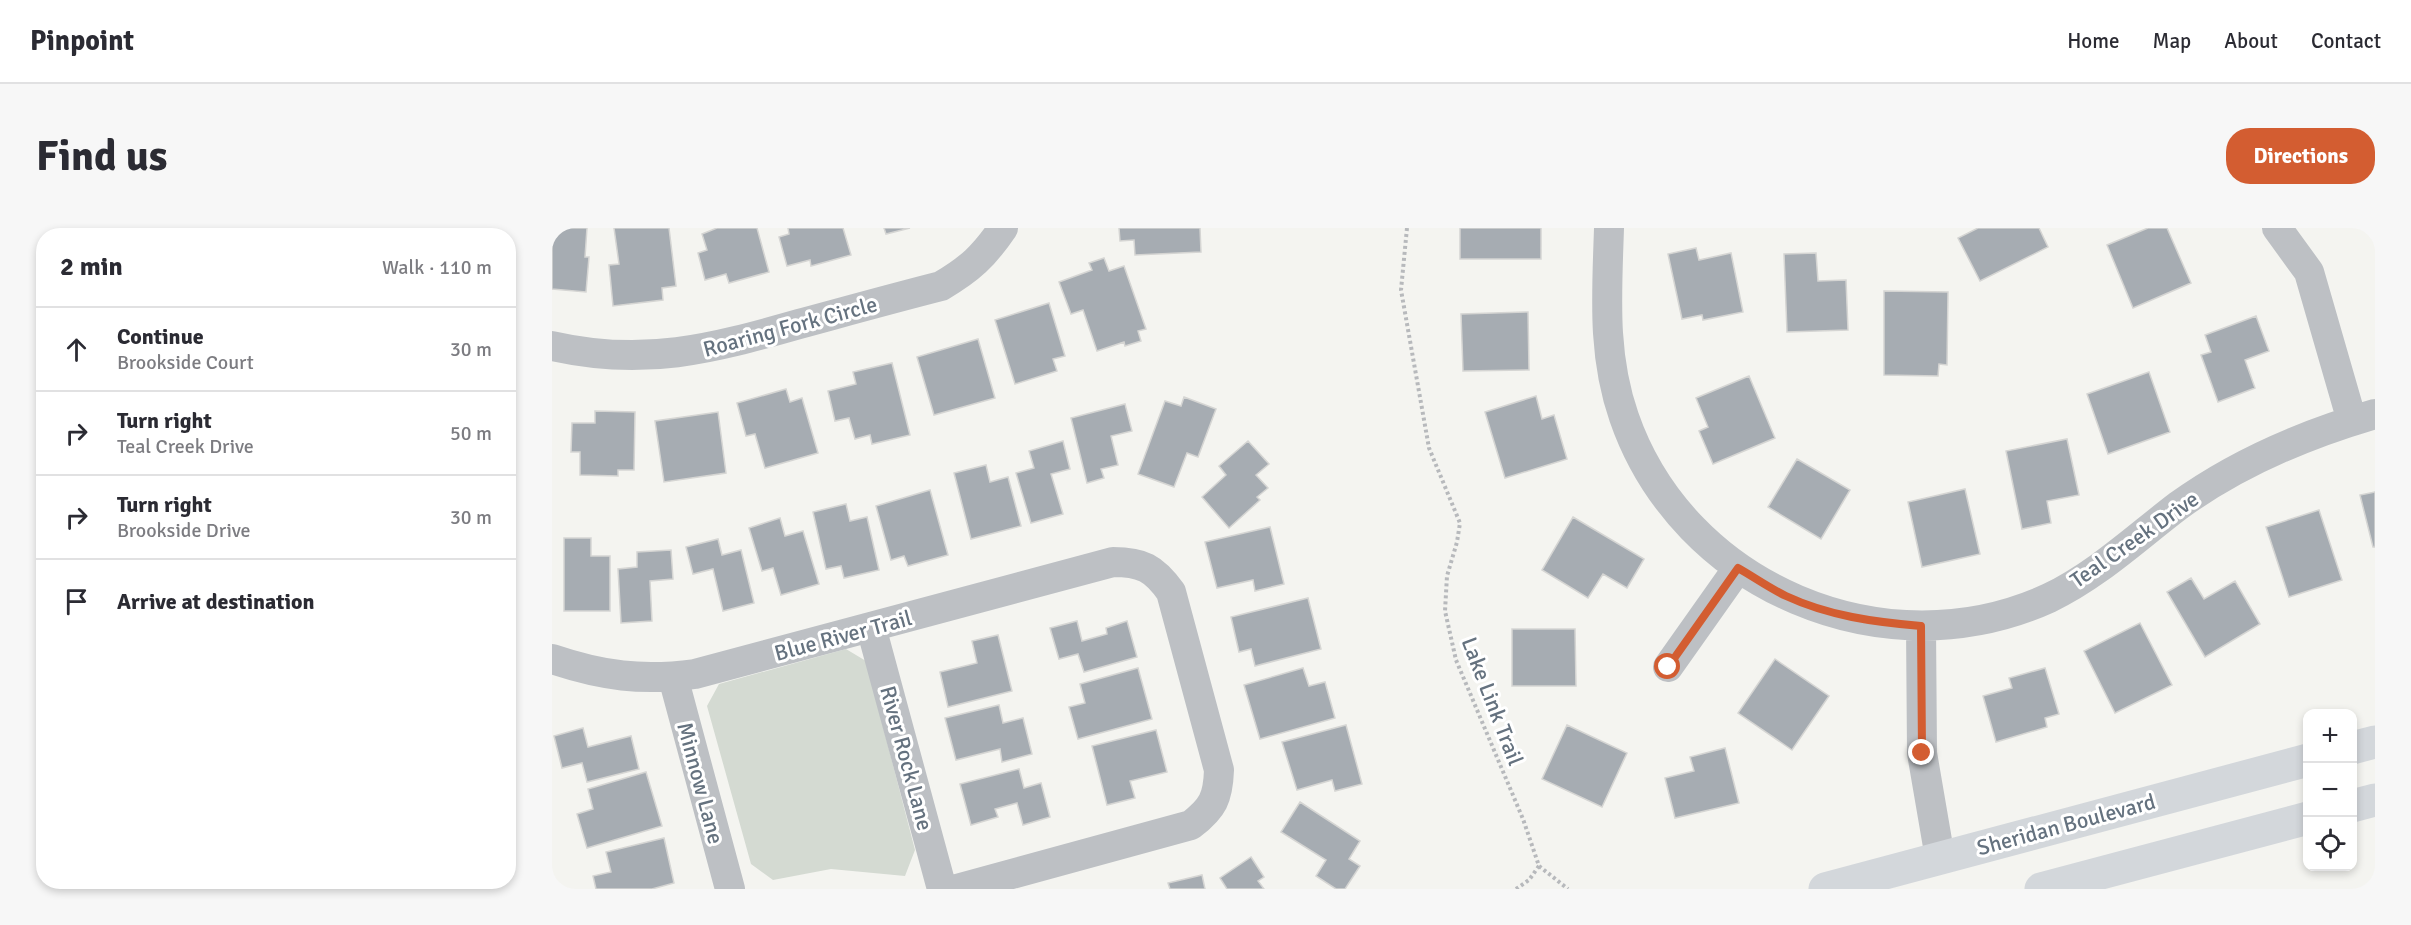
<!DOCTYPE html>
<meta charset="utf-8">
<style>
:root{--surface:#fff;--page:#f7f7f7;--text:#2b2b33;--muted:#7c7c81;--line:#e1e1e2;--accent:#d35d31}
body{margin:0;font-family:Signika,sans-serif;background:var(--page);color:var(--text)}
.controls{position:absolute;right:18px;bottom:18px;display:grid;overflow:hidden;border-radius:12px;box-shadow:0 3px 9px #0003}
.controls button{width:54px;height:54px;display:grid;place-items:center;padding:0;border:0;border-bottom:2px solid var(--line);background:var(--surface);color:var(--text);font:30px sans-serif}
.stop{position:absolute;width:18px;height:18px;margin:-14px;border:4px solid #d35d31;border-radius:50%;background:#fff}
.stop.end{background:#d35d31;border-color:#fff;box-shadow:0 2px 6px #0008}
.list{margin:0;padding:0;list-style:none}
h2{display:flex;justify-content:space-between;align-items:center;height:78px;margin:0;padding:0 24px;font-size:26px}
h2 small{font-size:20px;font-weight:400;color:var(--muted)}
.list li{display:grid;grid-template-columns:39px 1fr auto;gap:18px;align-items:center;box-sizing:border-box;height:84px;padding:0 24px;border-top:2px solid var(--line)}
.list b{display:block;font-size:22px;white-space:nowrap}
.list p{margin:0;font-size:20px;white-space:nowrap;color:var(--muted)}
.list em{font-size:20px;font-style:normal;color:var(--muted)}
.icon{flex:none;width:33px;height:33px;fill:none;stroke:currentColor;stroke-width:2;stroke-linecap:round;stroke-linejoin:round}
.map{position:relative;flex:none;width:1823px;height:661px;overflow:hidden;border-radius:24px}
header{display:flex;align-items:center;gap:36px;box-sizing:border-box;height:84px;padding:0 30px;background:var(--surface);border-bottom:2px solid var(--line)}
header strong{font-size:28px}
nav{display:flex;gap:33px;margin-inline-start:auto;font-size:21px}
.intro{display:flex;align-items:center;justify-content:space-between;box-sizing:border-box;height:144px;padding:0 36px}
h1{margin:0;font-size:42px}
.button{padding:15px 27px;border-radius:24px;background:var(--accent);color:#fff;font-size:21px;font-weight:700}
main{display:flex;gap:36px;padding:0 36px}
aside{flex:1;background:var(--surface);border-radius:24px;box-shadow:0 3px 9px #0003}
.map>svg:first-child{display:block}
</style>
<header>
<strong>Pinpoint</strong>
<nav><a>Home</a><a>Map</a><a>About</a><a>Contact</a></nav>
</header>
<div class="intro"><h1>Find us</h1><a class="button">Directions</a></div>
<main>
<aside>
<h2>2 min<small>Walk · 110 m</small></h2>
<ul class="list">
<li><svg class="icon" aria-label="ahead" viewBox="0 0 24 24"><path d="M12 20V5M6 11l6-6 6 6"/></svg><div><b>Continue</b><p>Brookside Court</p></div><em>30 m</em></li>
<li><svg class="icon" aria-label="right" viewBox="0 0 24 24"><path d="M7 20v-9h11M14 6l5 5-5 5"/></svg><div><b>Turn right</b><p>Teal Creek Drive</p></div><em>50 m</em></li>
<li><svg class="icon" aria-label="right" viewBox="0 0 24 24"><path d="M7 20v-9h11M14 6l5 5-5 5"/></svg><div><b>Turn right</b><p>Brookside Drive</p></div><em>30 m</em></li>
<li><svg class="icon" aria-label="arrive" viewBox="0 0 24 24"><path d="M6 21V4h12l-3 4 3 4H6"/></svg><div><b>Arrive at destination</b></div></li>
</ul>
</aside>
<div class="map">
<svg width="1823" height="661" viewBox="0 0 1823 661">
<rect width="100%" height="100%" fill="#f4f4f0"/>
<path fill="#d4dad2" d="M294,421L314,433L363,622L353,648L279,641L221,652L199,636L155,478L167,456Z"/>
<path fill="#a6acb2" stroke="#d5d5d3" stroke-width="1.5" d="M0,0H35L33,29H37L34,64L0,61Z
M62,0H117L124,58L110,60L111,72L61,78L57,37L67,36Z
M165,0H205L217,44L177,55L174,46L153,52L146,25L155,22L150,6Z
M236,0H291L299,27L259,38L258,32L235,38L227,9L237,6Z
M332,0H358L334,6Z
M567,0H648L649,24L583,27L582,12L568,13Z
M908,0H989V31H908Z
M1426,0H1487L1496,19L1428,53L1406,10Z
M1596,0H1615L1639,55L1581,80L1555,17Z
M1144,20L1147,32L1179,25L1191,84L1151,92L1150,87L1130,91L1116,26Z
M1264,25L1266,53L1294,52L1296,102L1235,104L1232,26Z
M552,30L557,43L572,38L594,101L586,103L589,113L573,118L572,114L545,123L531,82L519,86L507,54L540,42L537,35Z
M1332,63L1396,64L1395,137L1387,136L1386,148L1332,147Z
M497,75L513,128L501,131L505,143L463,156L443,92Z
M976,84L977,142L911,143L909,86Z
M1704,88L1717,123L1693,132L1703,160L1666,174L1649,127L1659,124L1653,107Z
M426,111L443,170L382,187L365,129Z
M340,135L358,207L320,216L318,207L303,211L297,190L283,193L276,163L304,156L301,144Z
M1597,144L1618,204L1556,226L1535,166Z
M1197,148L1223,210L1161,236L1147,203L1156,199L1144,170Z
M234,161L238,174L250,170L266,225L213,240L203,206L194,208L185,175Z
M984,168L990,191L1002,187L1015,231L953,250L933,184Z
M632,169L664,181L646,229L635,225L622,259L586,246L613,173L629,178Z
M573,176L580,203L559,208L566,237L549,241L552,250L535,255L519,190Z
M43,183L83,184L82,242H66V248L28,247V224H19L20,195H43Z
M166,184L174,245L112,254L103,193Z
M1515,211L1527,267L1495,273L1499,295L1470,301L1454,223Z
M511,213L518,241L499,246L511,286L479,295L464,245L482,240L477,223Z
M696,213L717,236L704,247L716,260L705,269L708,272L677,300L650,269L674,247L667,238Z
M1245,231L1298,262L1269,311L1216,279Z
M434,237L438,254L456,249L469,298L419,311L402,245Z
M1413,261L1428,326L1370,339L1356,274Z
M378,262L396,327L356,338L352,328L339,332L324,278Z
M1823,264V319H1821L1808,267Z
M294,276L298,293L315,289L327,342L292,350L289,338L274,341L261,284Z
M1767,282L1790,352L1737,369L1714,299Z
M1021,289L1092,331L1075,360L1051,346L1036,370L990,342Z
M228,290L233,308L251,303L267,356L229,367L221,340L210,343L197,300Z
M718,299L732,356L703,363L701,352L665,360L653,314Z
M12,310H39V328H58V383H12Z
M166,311L170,327L189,322L202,375L171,383L161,341L141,346L134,319Z
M119,322L121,351L98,353L100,393L69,395L66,341L85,339V324Z
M1639,350L1652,371L1683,353L1708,396L1653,429L1615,364Z
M756,370L769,421L703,438L699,421L687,424L679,389Z
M525,393L530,413L555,406L554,400L575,393L585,429L532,444L526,426L507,431L498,400Z
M1588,395L1620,457L1563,485L1532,423Z
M960,401H1023L1024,458H960Z
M446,407L460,463L396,479L388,444L425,435L420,413Z
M1223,431L1277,468L1240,522L1186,485Z
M586,440L600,491L526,511L517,479L533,475L528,456Z
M751,440L757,458L773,454L783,490L708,511L692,457Z
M1493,440L1507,486L1493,490L1495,499L1444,514L1431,468L1460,460L1457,450Z
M447,477L451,495L471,490L480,526L450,534L448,521L404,532L393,490Z
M794,497L810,556L783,563L780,552L745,562L730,514Z
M1015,497L1075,525L1050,579L990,551Z
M31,500L36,519L79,508L87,541L35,554L30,535L10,540L2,508Z
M604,502L615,544L578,553L583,570L555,577L540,518Z
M1173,520L1187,575L1123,590L1113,550L1142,543L1138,529Z
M467,541L472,560L489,555L498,589L471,597L465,575L443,581L446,589L419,597L408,556Z
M94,544L110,598L35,620L25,586L41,581L36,561Z
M748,574L808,613L797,631L808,638L793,661H784L764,648L774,632L729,604Z
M112,610L122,655L100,661H44L41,648L59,644L54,624Z
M699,629L712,649L706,653L712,661H675L668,650Z
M650,647L653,661H618L616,655Z"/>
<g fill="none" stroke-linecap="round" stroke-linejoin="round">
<path stroke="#b7b9bc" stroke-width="4" stroke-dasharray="3 3" stroke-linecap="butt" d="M855,0L849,62L877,220L908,295L905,314L895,348L893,383L904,432L971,591L987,638L1016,661
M964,661L977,652L987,638"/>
<path stroke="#bdc0c4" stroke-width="30" d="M1057,0C1055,65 1050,126 1072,189C1131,360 1333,445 1497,370C1545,347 1584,310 1626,278C1684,236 1754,206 1823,186
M1725,0L1757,44L1800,193
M0,118C92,139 159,121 247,96C295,83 342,70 389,58C418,41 432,28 451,0
M1369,398L1370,525L1388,630
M319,399L390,661
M0,431C50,448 90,453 143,446L561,334C590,334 602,340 619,364L667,542C666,570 661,580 639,597L405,661
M1116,439L1186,340
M121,449L178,661"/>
<path stroke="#d3d7db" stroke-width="33" d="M1800,520L1823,514
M1800,578L1823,572
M1273,661L1756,532
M1489,661L1756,590"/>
</g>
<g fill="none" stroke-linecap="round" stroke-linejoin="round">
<path stroke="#d35d31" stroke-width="8" d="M1116,439L1186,340C1202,349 1217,360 1234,368C1277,388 1322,394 1369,398L1370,525"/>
</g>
<g text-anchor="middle" stroke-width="6" stroke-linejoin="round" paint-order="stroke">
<g font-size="22" fill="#65727f" stroke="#fff">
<text transform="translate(238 98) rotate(-15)" y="8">Roaring Fork Circle</text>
<text transform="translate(1582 311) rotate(-35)" y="8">Teal Creek Drive</text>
<text transform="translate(291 407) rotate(-15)" y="8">Blue River Trail</text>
<text transform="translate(941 473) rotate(69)" y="8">Lake Link Trail</text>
<text transform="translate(355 530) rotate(75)" y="8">River Rock Lane</text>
<text transform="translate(149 555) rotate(75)" y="8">Minnow Lane</text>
<text transform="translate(1514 596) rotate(-15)" y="8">Sheridan Boulevard</text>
</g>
</g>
</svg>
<div class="controls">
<button>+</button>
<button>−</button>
<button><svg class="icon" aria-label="locate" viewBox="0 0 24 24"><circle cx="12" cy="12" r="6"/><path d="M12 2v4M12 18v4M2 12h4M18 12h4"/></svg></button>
</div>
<div class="stop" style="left:1116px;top:439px"></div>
<div class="stop end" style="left:1370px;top:525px"></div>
</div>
</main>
